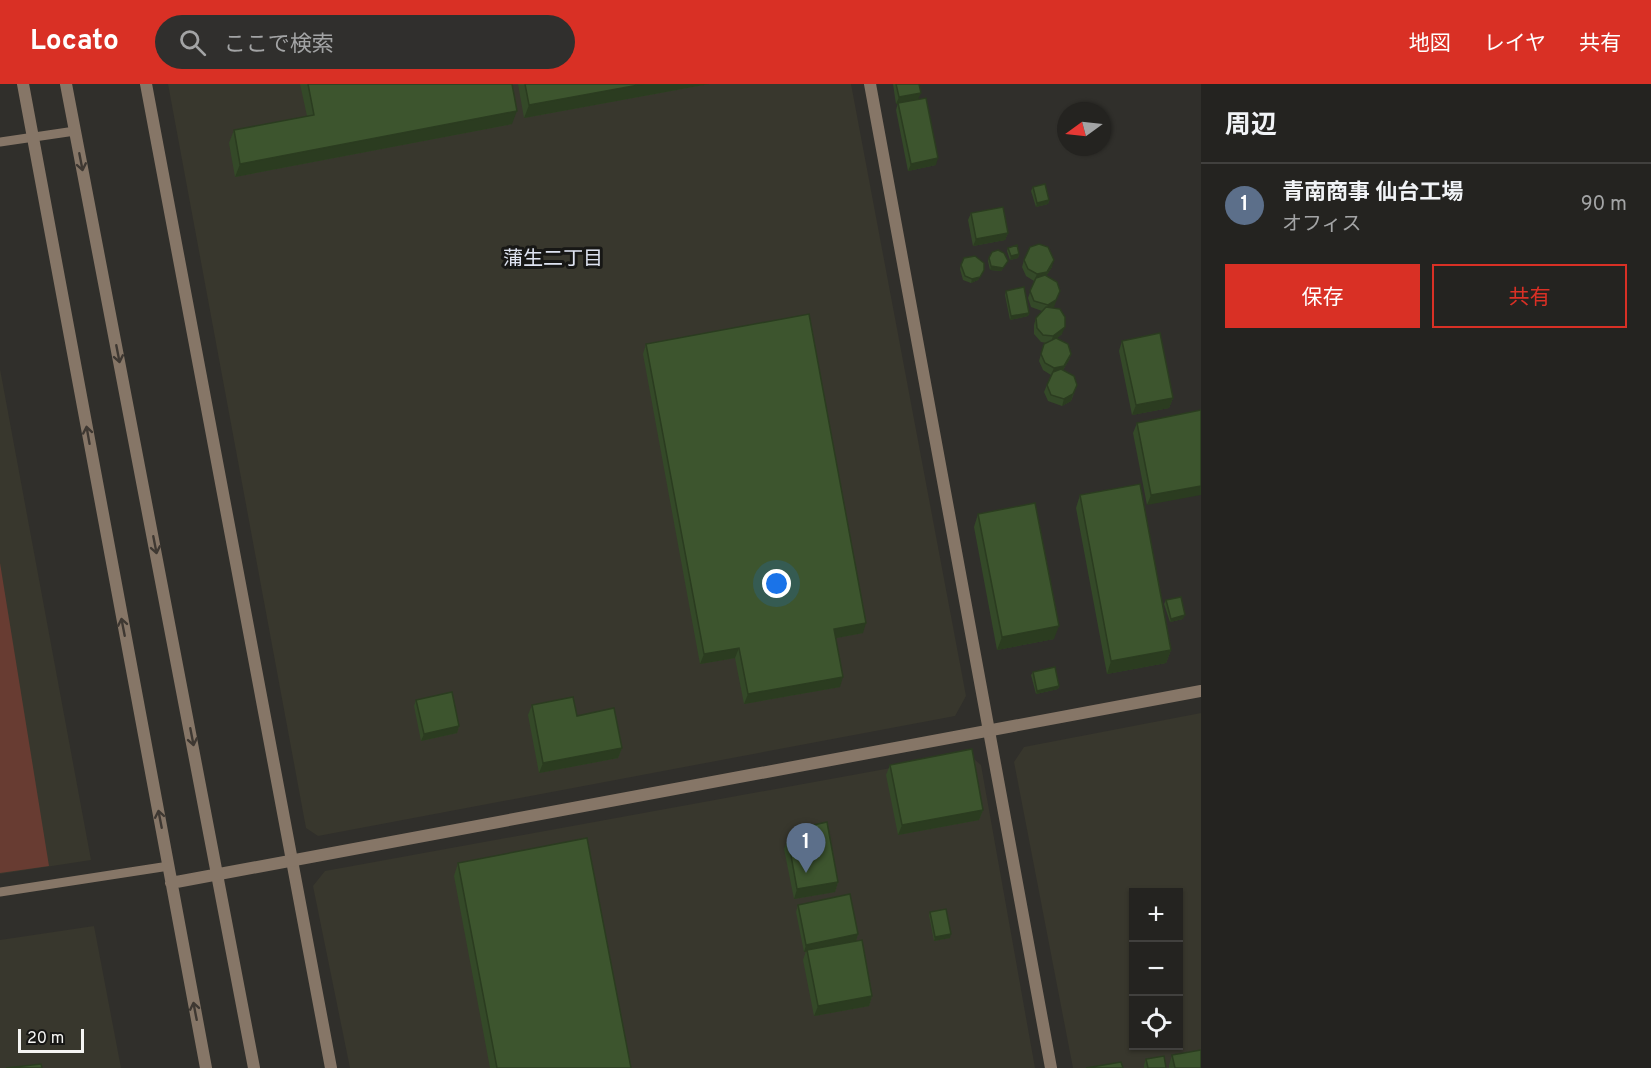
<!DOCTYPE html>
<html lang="ja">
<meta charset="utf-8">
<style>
:root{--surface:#242320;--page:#302f2d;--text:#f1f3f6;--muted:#a3a4a5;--line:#41403e;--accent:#d93025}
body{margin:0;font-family:Overpass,"Noto Sans JP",sans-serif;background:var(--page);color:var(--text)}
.controls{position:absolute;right:18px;bottom:18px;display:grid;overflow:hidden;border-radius:0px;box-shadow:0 2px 4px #0004}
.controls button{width:54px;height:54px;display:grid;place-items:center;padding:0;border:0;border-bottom:2px solid var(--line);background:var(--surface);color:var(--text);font:30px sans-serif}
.compass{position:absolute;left:1057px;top:18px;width:54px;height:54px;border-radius:50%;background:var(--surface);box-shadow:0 2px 4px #0004;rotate:255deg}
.scale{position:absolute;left:18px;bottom:15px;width:66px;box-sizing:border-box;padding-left:6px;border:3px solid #f5f5f3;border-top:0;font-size:16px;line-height:21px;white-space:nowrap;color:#f5f5f3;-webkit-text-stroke:4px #171715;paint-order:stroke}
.you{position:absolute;left:777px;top:500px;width:21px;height:21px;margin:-15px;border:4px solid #fff;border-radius:50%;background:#1a73e8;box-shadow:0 0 0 9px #1a73e833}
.badge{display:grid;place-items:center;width:39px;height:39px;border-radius:50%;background:var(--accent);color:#fff;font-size:20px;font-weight:700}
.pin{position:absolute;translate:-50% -50px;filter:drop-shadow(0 2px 3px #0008)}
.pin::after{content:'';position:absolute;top:32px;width:21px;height:18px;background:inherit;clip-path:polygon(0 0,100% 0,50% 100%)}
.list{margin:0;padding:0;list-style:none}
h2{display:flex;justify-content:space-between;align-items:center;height:78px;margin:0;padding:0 24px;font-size:26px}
h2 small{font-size:20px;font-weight:400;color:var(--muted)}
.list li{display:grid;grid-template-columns:39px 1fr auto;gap:18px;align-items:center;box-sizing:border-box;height:84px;padding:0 24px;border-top:2px solid var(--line)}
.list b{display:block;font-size:22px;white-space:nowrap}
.list p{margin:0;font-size:20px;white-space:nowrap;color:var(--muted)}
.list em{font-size:20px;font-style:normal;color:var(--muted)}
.actions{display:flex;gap:12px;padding:18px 24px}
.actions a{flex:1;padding:14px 0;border:2px solid var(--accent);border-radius:0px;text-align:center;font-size:21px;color:var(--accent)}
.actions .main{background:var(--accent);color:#fff}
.icon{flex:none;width:33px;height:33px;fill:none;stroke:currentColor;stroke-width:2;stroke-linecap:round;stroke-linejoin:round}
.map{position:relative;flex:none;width:1201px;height:984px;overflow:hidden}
header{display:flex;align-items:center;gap:36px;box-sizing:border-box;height:84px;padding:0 30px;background:var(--accent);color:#fff}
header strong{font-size:28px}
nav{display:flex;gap:33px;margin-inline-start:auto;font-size:21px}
.search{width:420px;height:54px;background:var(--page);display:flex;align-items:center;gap:15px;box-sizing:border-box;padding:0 21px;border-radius:33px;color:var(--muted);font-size:22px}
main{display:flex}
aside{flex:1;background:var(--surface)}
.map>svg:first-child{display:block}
</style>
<header>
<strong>Locato</strong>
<div class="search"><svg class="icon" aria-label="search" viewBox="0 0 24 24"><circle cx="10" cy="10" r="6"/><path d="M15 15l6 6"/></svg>ここで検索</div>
<nav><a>地図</a><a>レイヤ</a><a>共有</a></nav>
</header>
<main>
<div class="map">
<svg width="1201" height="984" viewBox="0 0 1201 984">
<rect width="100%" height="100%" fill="#302f2b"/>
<path fill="#38372d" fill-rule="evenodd" d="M168,0H851L966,612L955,632L318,752L306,744Z
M0,285L91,776L0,790Z
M1201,629V984H1073L1014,678L1024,663ZM1134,808H1178V962H1134Z
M968,670L981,681L1035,984H350L313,802L325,787Z
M94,842L121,984H0V856Z"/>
<path fill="#683c32" d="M0,479L49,782L0,789Z"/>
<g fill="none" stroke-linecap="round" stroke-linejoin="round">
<path stroke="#867667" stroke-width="9" d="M0,58L75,47
M0,808L169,782"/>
<path stroke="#867667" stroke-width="12" d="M146,0L331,984
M870,0L1051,984"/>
<path stroke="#867667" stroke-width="12" d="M23,0L206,984
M66,0L254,984
M171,799L1201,607"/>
</g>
<path fill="#344928" d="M300,0H512V40L235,93L229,59L234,46L307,32Z
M518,0H709L524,34Z
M893,0H919L918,15L936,81L908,87L896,26L898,19H901L896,20Z
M1033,103L1049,116L1048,120L1036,123L1031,107Z
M971,129L1008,149L1005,156L973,162L968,136Z
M1008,164L1019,170L1018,174L1010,176L1007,167Z
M989,174L1006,180L1001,187L990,186L988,177Z
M1024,176L1052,183L1046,192L1054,223L1052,224L1062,250L1057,254L1071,270L1069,276L1063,286L1077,301L1071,317L1062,322L1048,317L1044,308L1051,291L1043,286L1039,277L1044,260L1047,259L1041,258L1034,250V241L1036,234L1042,227L1031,223L1028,214L1034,197L1026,192L1022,183Z
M961,181L984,186L978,196L971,199L963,196L960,185Z
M1006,207L1029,229L1028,232L1010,236L1005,211Z
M1122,257L1173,314L1169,324L1132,331L1119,267Z
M646,260L863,549L836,554L840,603L744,620L735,574L700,580L643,270Z
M1201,326L1147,421L1133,349L1137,339Z
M1080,411L1171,566L1166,579L1107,590L1076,424Z
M978,430L1054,555L997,566L974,443Z
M1166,516L1183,535L1170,538L1164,520Z
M1033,588L1059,602L1058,605L1036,610L1031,591Z
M416,616L459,642L457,649L421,657L414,622Z
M532,621L577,632L622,664L618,674L539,689L528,631Z
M890,681L983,726L979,736L898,751L886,691Z
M809,742L838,798L835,808L794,815L784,765L788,755L805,752Z
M458,779L631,984H490L454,792Z
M798,821L858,850L856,857L872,912L869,922L814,932L803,876L806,867L804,868L796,828Z
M930,828L950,854L934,857L929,831Z
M1172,971L1201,984H1169V981Z
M1146,975L1166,984H1144V981Z"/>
<path fill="#2b3c20" d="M644,0H709L524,34L529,21Z
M921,9L918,16L896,20L899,13Z
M517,27L512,40L235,93L240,80Z
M938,74L936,81L908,87L911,80Z
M1049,116L1048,120L1036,123L1037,119Z
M1008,149L1005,156L973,162L976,155Z
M1019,170L1018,174L1010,176L1011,172Z
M1054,176L1052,183L1044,195L1034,197L1037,190Z
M1008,177L1001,187L990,186L991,182Z
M984,186L978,196L971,199L972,195Z
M1060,207L1054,223L1045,228L1048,221Z
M1029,229L1028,232L1010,236L1011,232Z
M1065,243L1062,250L1051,259L1053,252Z
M1071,270L1069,276L1061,289L1051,291L1054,284Z
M1073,310L1071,317L1062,322L1064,315Z
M1173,314L1169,324L1132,331L1136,321Z
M1201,402V411L1147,421L1151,411Z
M1185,531L1183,535L1170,538L1171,535Z
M866,539L863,549L831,555L834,545Z
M1059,542L1054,555L997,566L1002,553Z
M739,564L735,574L700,580L704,570Z
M1171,566L1166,579L1107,590L1111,577Z
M843,593L840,603L744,620L748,610Z
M1059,602L1058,605L1036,610L1037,607Z
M459,642L457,649L421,657L424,650Z
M622,664L618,674L539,689L543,679Z
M983,726L979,736L898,751L902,741Z
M838,798L835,808L794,815L797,805Z
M858,850L856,857L804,868L806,861Z
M951,850L950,854L934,857L935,853Z
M872,912L869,922L814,932L818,922Z"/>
<path fill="#3d552e" stroke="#2b3c20" stroke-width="1.5" d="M308,0H512L517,27L240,80L234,46L314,31Z
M525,0H644L529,21Z
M896,0H919L921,9L899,13Z
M926,14L938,74L911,80L898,19Z
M1045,100L1049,116L1037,119L1033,103Z
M1003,123L1008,149L976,155L971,129Z
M1039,160L1048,163L1054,176L1047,188L1037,190L1028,185L1024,176L1030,163Z
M1017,161L1019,170L1011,172L1008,164Z
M998,166L1004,169L1008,177L1003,184L991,182L989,174L992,168Z
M975,172L984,179V186L980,193L972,195L965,192L961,181L964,174Z
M1045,191L1057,198L1060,207L1056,216L1048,221L1034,217L1030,207L1036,194Z
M1024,203L1029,229L1011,232L1006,207Z
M1046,223L1060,225L1065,233V243L1053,252L1043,251L1037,244L1036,234Z
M809,230L866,539L834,545L843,593L748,610L739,564L704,570L646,260Z
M1160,249L1173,314L1136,321L1122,257Z
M1056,254L1068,260L1071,270L1064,282L1054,284L1045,279L1041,270L1044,260Z
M1061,285L1074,292L1077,301L1073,310L1064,315L1051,311L1047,301L1053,288Z
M1201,326V402L1151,411L1137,339Z
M1140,400L1171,566L1111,577L1080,411Z
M1035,419L1059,542L1002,553L978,430Z
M1181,513L1185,531L1171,535L1166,516Z
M1055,583L1059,602L1037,607L1033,588Z
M452,608L459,642L424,650L416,616Z
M573,613L577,632L614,624L622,664L543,679L532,621Z
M972,665L983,726L902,741L890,681Z
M827,738L838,798L797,805L788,755L811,751L809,742Z
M587,754L631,984H497L458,779Z
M850,810L858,850L806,861L798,821Z
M946,825L951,850L935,853L930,828Z
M862,856L872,912L818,922L807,866Z
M1201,966V984H1175L1172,971Z
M1164,972L1166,984H1148L1146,975Z
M1121,978L1123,984H1086Z
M41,980L42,984H6Z"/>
<defs><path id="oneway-shaft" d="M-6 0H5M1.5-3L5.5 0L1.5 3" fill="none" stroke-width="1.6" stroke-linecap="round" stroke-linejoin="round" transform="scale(1.5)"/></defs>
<g stroke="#3e3832">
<use href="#oneway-shaft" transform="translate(81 78) rotate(79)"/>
<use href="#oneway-shaft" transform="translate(118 270) rotate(79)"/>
<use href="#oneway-shaft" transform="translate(88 351) rotate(-100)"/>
<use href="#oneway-shaft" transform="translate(155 461) rotate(79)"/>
<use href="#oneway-shaft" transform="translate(123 543) rotate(-101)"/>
<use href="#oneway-shaft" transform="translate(192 653) rotate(79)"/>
<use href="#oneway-shaft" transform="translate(160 735) rotate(-101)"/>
<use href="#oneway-shaft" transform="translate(195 927) rotate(-101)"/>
</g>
<g text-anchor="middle" stroke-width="6" stroke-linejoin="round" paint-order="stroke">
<g font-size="20" fill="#dee3f1" stroke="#171715">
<text x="553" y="181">蒲生二丁目</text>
</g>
</g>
</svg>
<div class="controls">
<button>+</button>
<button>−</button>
<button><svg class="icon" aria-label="locate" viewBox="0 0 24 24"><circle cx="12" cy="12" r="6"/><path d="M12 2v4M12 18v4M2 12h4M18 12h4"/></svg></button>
</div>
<svg class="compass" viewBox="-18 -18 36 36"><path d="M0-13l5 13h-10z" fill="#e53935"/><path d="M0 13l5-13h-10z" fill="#a3a4a5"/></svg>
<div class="scale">20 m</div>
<div class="you"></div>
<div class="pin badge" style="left:806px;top:789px;background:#5c6f8a">1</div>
</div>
<aside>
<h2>周辺<small></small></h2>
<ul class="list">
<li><span class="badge" style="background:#5c6f8a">1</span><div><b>青南商事 仙台工場</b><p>オフィス</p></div><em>90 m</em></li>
</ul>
<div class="actions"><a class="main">保存</a><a>共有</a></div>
</aside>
</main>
